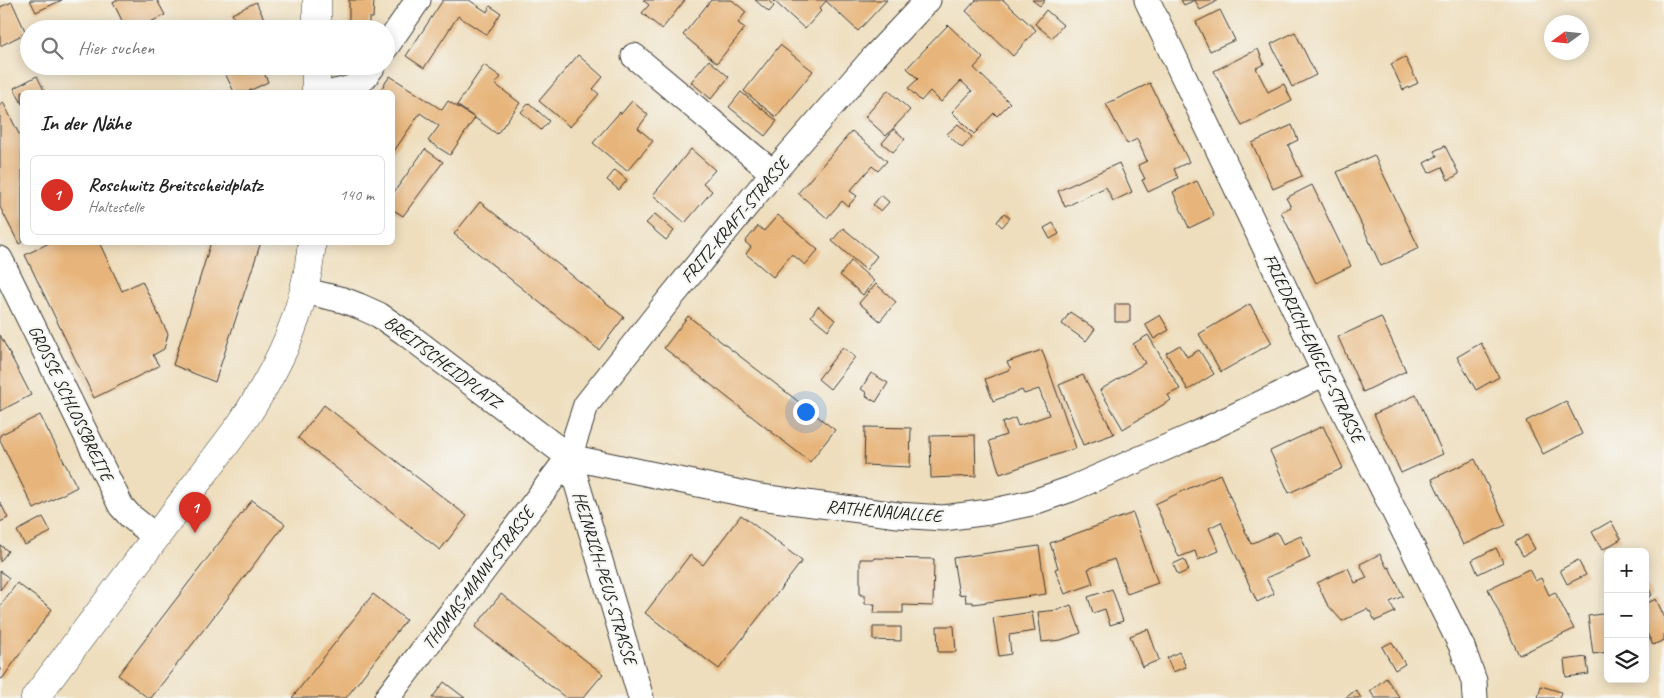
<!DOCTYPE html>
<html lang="de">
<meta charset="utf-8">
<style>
:root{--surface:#fff;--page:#f6f6f6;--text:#222;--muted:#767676;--line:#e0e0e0;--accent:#d93025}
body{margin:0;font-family:Caveat,sans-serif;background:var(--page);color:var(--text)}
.controls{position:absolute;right:15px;bottom:15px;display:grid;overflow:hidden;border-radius:8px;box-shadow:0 2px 12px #0003}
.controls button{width:45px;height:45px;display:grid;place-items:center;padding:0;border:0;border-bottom:1px solid var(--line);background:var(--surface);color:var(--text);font:25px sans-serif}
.compass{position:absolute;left:1544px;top:15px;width:45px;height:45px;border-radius:50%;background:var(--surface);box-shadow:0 2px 12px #0003;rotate:255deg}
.you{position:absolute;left:805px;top:411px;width:18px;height:18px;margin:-12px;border:4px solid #fff;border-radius:50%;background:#1a73e8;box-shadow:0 0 0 8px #1a73e833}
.badge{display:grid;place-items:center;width:32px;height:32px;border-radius:50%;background:var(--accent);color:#fff;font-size:16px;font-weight:700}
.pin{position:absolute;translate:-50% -41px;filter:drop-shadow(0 1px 2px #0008)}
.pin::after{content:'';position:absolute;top:26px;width:18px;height:15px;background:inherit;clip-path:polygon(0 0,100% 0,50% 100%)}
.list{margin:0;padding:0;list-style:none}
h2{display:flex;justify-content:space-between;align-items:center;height:65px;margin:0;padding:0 20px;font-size:21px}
h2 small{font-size:16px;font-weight:400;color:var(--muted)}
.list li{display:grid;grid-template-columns:32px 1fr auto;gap:15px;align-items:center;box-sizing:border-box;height:80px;margin:0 10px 10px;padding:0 10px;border:1px solid var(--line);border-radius:8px}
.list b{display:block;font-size:19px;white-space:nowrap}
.list p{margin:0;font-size:16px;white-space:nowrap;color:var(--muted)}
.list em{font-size:16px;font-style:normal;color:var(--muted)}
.icon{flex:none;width:28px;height:28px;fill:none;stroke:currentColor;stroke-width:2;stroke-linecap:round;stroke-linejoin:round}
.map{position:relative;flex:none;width:1664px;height:698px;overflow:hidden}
.search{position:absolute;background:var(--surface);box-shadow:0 2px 12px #0003;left:20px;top:20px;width:375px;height:55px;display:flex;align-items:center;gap:12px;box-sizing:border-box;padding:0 18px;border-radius:28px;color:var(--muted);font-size:19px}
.panel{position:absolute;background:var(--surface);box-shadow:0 2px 12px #0003;left:20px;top:90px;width:375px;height:155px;border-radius:8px}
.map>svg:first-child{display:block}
</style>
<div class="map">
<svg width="1664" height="698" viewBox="0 0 1664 698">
<rect width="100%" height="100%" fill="#f6f6f2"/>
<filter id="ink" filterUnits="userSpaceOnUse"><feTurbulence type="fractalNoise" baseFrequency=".02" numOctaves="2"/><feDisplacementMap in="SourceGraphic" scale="10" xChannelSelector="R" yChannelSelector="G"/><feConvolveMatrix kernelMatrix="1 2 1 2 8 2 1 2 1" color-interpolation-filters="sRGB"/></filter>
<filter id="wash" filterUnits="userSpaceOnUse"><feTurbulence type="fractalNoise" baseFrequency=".0096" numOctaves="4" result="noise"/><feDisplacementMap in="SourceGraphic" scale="20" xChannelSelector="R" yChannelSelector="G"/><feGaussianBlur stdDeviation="1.12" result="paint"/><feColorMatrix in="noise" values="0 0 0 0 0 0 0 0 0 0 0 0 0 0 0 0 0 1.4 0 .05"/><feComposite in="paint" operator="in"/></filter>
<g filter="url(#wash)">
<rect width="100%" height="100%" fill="#eedebd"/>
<g id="blocks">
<path fill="#e7b57c" d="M30,0H62L36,12Z
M116,0H157L165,15L136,29H126L113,2Z
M349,0H374L373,18H369V29H349Z
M443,0H469L487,12L490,6L501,13L487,35L458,16L424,68L406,56Z
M643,0H685L662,29L642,13L649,5Z
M711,0H732L746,12L738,23L745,28L717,63L683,35Z
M755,0H768L774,6L769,12Z
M773,0H887L858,31L826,1L819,9L821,11L805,29Z
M976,0H1003L1036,30L1013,56L966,11Z
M1032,0H1045L1040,6Z
M1181,0H1216V2L1200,10L1195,0L1184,5Z
M12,2L26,33L0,46V7Z
M256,2L269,29H239L232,14Z
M1046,10L1063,25L1052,38L1035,24Z
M1220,10L1235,40L1210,51L1196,22Z
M948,25L983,58L974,68L1010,103L997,116L994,113L974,134L952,112L972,91L961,81L941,102L930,91L921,101L908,88L918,79L907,68Z
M1295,32L1316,75L1292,87L1271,44Z
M780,45L813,71L776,117L744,91Z
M1258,49L1264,64L1256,68L1268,92L1284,84L1292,101L1242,126L1214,71Z
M578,55L603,77L593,89L599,94L570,127L539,101Z
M1405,57L1418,83L1403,90L1391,64Z
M709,60L729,77L711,99L691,82Z
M484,65L501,77L495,84L520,103L497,134L457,105Z
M234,66H261L268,82L247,92H234L224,71Z
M37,76L45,92H22V104L14,88Z
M390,76L442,110L448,101L475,118L450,155L428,141L439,126L420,113L392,154V92H379Z
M1150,83L1189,162L1174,169L1178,178L1148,192L1142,180L1145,179L1138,165L1147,161L1137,139L1127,144L1106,104Z
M888,90L910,110L886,136L865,117Z
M741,92L777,121L765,136L729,107Z
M632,101L648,115L638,128L653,141L627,171L593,143L620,112L621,114Z
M3,102L19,134L22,133V242L19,244L0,207V104Z
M529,103L549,121L541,130L521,112Z
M958,124L972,137L962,148L947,134Z
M1292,125L1298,140L1288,145L1302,176L1273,189L1252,143Z
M894,129L905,139L893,152L882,143Z
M852,131L887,161L878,171L872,166L850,191L857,196L848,206L842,201L827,218L798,193Z
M1445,146L1459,174L1448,180L1442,167L1429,173L1424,163L1437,156L1434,151Z
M425,149L443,162L403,216L392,209V195Z
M691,149L715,170L703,183L712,191L685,223L653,195Z
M1374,155L1419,248L1381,266L1337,172Z
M1119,163L1132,192L1113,201L1106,187L1065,207L1058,191Z
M615,170L627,180L619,190L607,180Z
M1197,181L1214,216L1189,228L1173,192Z
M1312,185L1351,266L1316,283L1281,212L1291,207L1286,198Z
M881,195L889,202L881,211L873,205Z
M480,202L624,317L599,350L454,234Z
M1004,213L1010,218L1002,227L997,222Z
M655,214L674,231L666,240L646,223Z
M778,215L818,250L805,265L792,254L773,277L746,254L751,247L745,242L758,226L764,231Z
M1053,223L1059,234L1050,239L1044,228Z
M843,228L877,256L866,270L832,241Z
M51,242H99L122,291L142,281L168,334L164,349L153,355L159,366L94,398L25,255Z
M211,242H261L215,382L173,365Z
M851,261L874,281L863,295L840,275Z
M876,284L896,302L880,321L859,303Z
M1115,304H1130V322H1115Z
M1250,304L1272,343L1221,372L1199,334Z
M818,306L835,320L828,330L811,316Z
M1070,312L1095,329L1086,341L1062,324Z
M1160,315L1169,330L1154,339L1145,324Z
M688,316L835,430L810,462L664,348Z
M1381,317L1406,371L1363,392L1338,337Z
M0,335L31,395L0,411Z
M1148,335L1180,389L1168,395L1171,400L1123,429L1100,390L1145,363L1133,344Z
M1481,343L1499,377L1476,390L1457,357Z
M1180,345L1187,357L1199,350L1214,374L1188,390L1166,353Z
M843,347L855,357L830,389L818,379Z
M1042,350L1076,448L1000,474L989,441L1006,435L1002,423L1015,418L1018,426L1049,415L1039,389L1024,394L1022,390L993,401L985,379L1011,369L1007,362Z
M871,373L888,383L876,402L866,396L867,393L861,389Z
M1083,375L1114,434L1083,445L1059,385Z
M1416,395L1443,454L1401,473L1374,414Z
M1566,401L1582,434L1543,454L1526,421Z
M324,405L467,516L440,550L298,438Z
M40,415L77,487L34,509L0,440V435Z
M1323,426L1343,468L1289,493L1270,451Z
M865,427L911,428L910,467L864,465Z
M975,435L976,476L931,478L930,436Z
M1475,459L1506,525L1463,545L1432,479Z
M1220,474L1251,544L1277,532L1283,544L1301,536L1310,558L1266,578L1274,594L1257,602L1221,522L1209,528L1219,551L1198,560L1195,551L1179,557L1155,504Z
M252,500L285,524L151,698H148L118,675Z
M0,502L8,518L0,522Z
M1133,513L1158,583L1127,594L1114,559L1088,569L1093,584L1065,594L1055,569L1058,568L1050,543Z
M741,515L802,561L719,669L645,613L690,555L703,565Z
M43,517L51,532L25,545L17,531Z
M1611,521L1621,539L1602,550L1592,532Z
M1527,535L1535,549L1523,556L1515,542Z
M0,545L8,551L0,562Z
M1039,546L1046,594L973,604V602H966L965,594L959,595L953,558Z
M1496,548L1503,562L1478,574L1472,560Z
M1380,554L1387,568L1389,567L1403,596L1390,602L1395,612L1375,621L1370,611L1369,612L1367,609L1342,621L1327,604L1317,583L1348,568L1355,583L1367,578L1360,564Z
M875,558L934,559L933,606L903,605V613H874L875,604H865V595H860V559H875Z
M1184,559L1189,570L1178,575L1173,564Z
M1578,560L1586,575L1567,584L1560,570Z
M1529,569L1535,581L1541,578L1549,595L1555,592L1574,629L1519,655L1488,589Z
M0,571L9,578L0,590Z
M17,583L52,609L2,679L0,678V606Z
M1647,585L1652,595L1645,599V586Z
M1112,589L1123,621L1110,625L1105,609L1093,613L1088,597Z
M373,594L406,620L346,698H292Z
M501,594L603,674L583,698H566L475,627Z
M1656,599L1664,616V640L1653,645L1645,629V604Z
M1071,605L1081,633L1061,640L1042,642L1038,612L1058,610Z
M1032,612L1035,631L1009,635L1011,654L999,656L993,618Z
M1608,613V652L1593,654L1588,616Z
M937,626H954L956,652H938Z
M873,627H901V641L873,640Z
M1148,629L1159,660L1142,667L1130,636Z
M1392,642L1405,664L1395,670L1382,647Z
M1179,652L1186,667L1173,672L1167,658Z
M1586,657L1589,674L1566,677L1564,660Z
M1386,678L1400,698H1375L1370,691Z
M444,682L465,698H432Z
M1541,686L1561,692L1559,698H1538Z
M1356,690L1361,698H1345Z"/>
</g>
</g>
<g filter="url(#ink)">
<use href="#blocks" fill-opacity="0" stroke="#3c3934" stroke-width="1"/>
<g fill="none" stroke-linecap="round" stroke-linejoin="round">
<g stroke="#3c3934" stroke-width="27">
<path id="minor" d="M1147,0L1325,373L1462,647L1474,681L1475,698
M386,47L418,0
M634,56L773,173
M334,92C358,88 359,85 373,66
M0,259L121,506L130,516L156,537
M305,291L343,300L359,306L379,315L404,332L569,457L760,497L898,515L943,518L989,512L1031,503L1071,489L1197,434L1325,373
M569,457L641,698
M387,698L569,457L586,405L664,306L773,173L875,56L928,0"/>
</g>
<g stroke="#3c3934" stroke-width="29">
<path id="secondary" d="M317,29V0
M316,92V66
M35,698L241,424C280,365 305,314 312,242"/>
</g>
<use href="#minor" stroke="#fff" stroke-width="25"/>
<use href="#secondary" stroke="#fff" stroke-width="28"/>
</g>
</g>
<g text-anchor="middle" stroke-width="4.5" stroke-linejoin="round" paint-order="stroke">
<g font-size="18" fill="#1c1c1c" stroke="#f6f6f2">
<text transform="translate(735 220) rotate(-50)" y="6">FRITZ-KRAFT-STRASSE</text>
<text transform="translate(1314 348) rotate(64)" y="6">FRIEDRICH-ENGELS-STRASSE</text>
<text transform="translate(443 362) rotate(37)" y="6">BREITSCHEIDPLATZ</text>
<text transform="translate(71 403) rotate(64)" y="6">GROSSE SCHLOSSBREITE</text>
<text transform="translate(884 511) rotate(5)" y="6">RATHENAUALLEE</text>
<text transform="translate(478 578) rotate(-53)" y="6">THOMAS-MANN-STRASSE</text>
<text transform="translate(605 578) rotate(73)" y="6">HEINRICH-PEUS-STRASSE</text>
</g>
</g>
</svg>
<div class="controls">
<button>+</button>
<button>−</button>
<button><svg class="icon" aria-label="layers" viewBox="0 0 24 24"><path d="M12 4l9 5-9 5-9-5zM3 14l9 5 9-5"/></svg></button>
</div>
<svg class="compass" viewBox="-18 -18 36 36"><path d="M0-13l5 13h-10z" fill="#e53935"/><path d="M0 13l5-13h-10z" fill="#767676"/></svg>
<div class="you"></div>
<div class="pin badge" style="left:195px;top:533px">1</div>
<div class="search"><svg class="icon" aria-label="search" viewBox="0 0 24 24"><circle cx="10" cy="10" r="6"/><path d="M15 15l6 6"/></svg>Hier suchen</div>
<section class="panel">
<h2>In der Nähe<small></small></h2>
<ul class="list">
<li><span class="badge">1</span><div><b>Roschwitz Breitscheidplatz</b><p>Haltestelle</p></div><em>140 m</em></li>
</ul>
</section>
</div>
